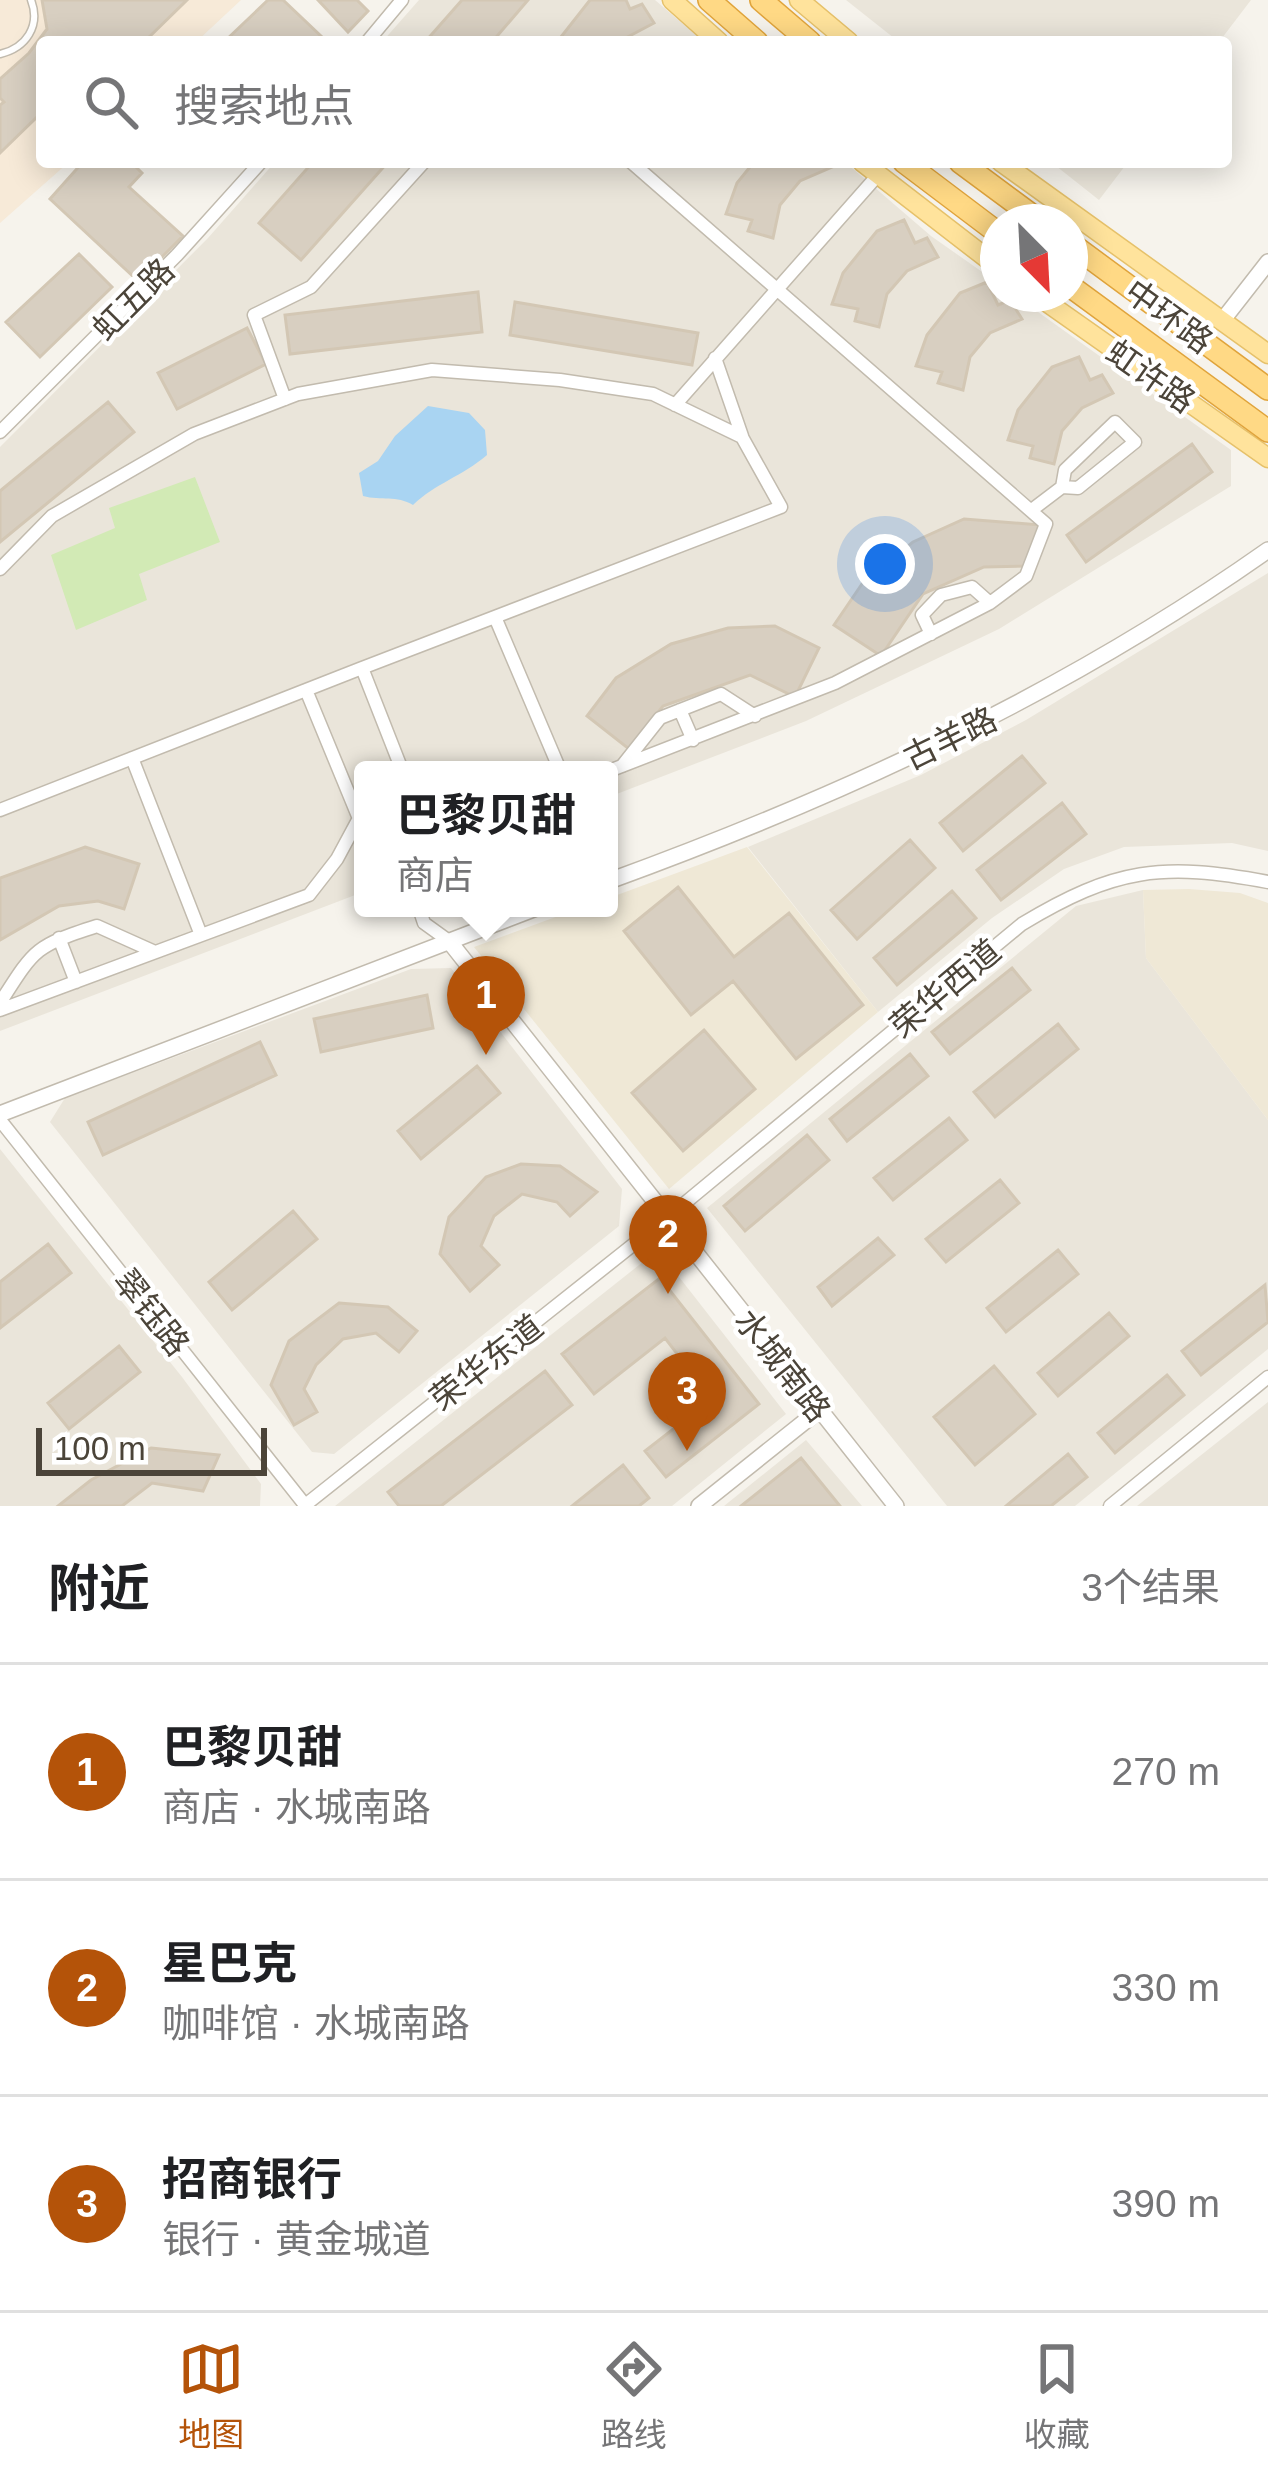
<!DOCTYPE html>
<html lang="zh">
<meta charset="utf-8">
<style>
:root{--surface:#fff;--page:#f2f2f2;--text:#202124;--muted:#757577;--line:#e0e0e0;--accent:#b45309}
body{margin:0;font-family:Arial,"Noto Sans SC",sans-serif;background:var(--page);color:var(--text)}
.compass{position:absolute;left:980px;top:204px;width:108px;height:108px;border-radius:50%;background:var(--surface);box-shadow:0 6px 30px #0003;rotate:156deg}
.scale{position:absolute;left:36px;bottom:30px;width:231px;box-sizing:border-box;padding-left:12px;border:6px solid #4b4439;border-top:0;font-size:33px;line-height:42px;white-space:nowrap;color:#4b4439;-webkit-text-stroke:9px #fff;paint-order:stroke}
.you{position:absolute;left:885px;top:564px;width:42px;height:42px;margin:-30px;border:9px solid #fff;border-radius:50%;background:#1a73e8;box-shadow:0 0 0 18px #1a73e833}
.badge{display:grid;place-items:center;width:78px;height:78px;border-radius:50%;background:var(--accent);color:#fff;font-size:39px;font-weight:700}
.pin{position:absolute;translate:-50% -99px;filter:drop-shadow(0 3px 6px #0008)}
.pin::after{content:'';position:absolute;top:63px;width:42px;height:36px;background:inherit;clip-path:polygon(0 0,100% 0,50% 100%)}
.popup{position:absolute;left:354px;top:761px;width:264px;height:156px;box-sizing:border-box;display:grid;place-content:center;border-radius:12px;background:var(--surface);filter:drop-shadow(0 3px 9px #0005);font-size:39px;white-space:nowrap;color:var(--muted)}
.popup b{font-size:45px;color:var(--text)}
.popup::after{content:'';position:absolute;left:50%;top:100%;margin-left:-24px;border:24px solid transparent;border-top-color:var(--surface)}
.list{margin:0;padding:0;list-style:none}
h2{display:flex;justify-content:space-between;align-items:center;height:156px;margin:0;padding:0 48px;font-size:51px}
h2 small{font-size:39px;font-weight:400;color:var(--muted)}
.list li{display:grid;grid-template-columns:78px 1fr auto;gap:36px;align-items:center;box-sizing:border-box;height:216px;padding:0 48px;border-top:3px solid var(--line)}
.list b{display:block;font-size:45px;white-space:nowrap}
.list p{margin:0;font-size:39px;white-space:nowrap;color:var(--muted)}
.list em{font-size:39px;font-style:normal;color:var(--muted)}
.icon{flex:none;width:66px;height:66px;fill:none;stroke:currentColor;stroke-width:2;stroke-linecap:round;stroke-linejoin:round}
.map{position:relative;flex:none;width:1268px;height:1506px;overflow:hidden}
.search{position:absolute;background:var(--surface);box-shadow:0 6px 30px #0003;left:36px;right:36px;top:36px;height:132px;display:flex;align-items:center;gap:30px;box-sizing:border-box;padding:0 42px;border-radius:12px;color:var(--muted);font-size:45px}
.sheet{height:804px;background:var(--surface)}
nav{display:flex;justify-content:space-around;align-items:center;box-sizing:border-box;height:168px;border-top:3px solid var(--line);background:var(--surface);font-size:33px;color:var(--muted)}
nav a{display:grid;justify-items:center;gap:6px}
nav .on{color:var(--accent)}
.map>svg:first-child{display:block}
</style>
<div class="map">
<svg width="1268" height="1506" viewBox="0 0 1268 1506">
<rect width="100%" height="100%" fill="#f6f3ec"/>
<path fill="#eae5da" d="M419,0H655L704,42H382Z
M846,0H1251L1219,42H899Z
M275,162H845L931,236L998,283V294H1013L1231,450V486L999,629L806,721L609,797V770H363V892L0,1031V447L208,238Z
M1051,162H1128L1099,200Z
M1268,573V851L1232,843L1124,847L1064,869L992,918L878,1012L748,847L921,775L1026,720Z
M1143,890L1146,958L1268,1120V1349L1075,1506H947L707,1208L1076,906Z
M451,968L622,1189L619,1226L334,1454L312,1452L50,1122L65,1098L411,969Z
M0,1149L182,1377L261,1484L260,1506H0Z
M658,1250L786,1414L672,1506H335Z
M1268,1402V1506H1137Z
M806,1440L862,1506H724Z"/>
<path fill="#f7ead8" d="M0,0H241L196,42H42V162H69L0,223Z"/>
<path fill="#efe8d6" d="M747,847L878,1012L669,1189L474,947L580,908H609V898Z
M1189,889L1240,893L1268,903V1120L1146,958L1143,890Z"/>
<path fill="#d2eab5" d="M195,477L220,542L139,574L147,600L76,630L51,555L115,528L109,508Z"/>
<path fill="#a9d4f2" d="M428,406L469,413L485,430L487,455C461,477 436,483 413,505C397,495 381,501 363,496L359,473L378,461L395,436Z"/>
<path fill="#d8cfc1" stroke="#d3c7b4" stroke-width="3" d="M42,0H187L144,42H42V112L0,153V105L4,102L0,98V79L29,53L47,29Z
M268,0H283L322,37L317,42H224Z
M318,0H357L368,11L348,32Z
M462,0H528L492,42H425Z
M590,0H626L630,9L642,4L654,23L618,42H557Z
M83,162H131L142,173L129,187L183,236L138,281L50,199Z
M313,162H388L301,260L259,223Z
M754,162H829L832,167L800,181L780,205L773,238L748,231L752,220L726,214L737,183Z
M904,220L915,243L927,238L938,257L907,271L887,294L879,327L855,321L858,309L832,304L843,273L877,231Z
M79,254L112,287L40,357L6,322Z
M987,282L998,305L1010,300L1022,319L990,333L970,357L963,390L938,383L942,372L916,366L927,335L960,293Z
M478,292L482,332L290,354L285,315Z
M515,302L698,333L692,365L510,335Z
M247,328L266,364L177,409L158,373Z
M1079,357L1090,380L1102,375L1113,393L1082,408L1062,431L1054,464L1030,458L1033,446L1008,440L1018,410L1052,367Z
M108,402L134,432L0,542V491Z
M1192,444L1212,472L1086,562L1067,535Z
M964,519L1041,525L1024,566L984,567L923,594L881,656L834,625L864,581L913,542Z
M775,626L819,648L795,697L750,675L663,706L629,749L587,716L616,678L671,644L728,628Z
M1022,756L1045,783L963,851L940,823Z
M1062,803L1086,834L1001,900L977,870Z
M910,840L935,868L857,939L831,910Z
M85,847L139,864L124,909L98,901L59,906L0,940V878Z
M678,887L734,957L789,913L863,1005L796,1059L733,981L691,1015L624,931Z
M952,891L976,918L897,985L874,958Z
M1012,968L1030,990L950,1054L932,1032Z
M427,995L433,1028L321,1052L314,1019Z
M1058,1024L1078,1049L995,1117L974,1092Z
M704,1030L755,1089L683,1151L632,1093Z
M260,1042L276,1075L103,1155L88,1122Z
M910,1054L928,1076L847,1141L830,1119Z
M477,1066L500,1093L421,1159L398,1131Z
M949,1118L967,1140L893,1200L874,1178Z
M807,1135L829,1160L745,1231L724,1206Z
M521,1164L560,1166L597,1192L570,1216L557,1202L522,1194L494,1216L481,1246L499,1265L470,1291L440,1254L449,1217L486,1177Z
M1000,1180L1019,1203L946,1262L926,1239Z
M293,1211L317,1239L232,1310L209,1282Z
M878,1238L894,1255L832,1306L818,1287Z
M48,1244L71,1273L0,1328V1282Z
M1058,1250L1078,1274L1006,1332L987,1308Z
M660,1278L759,1404L666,1477L645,1451L712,1399L665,1338L594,1394L562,1354Z
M1265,1285L1268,1322L1201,1375L1182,1351Z
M339,1303L388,1307L417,1331L399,1352L376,1333L343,1339L316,1365L304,1389L317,1412L294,1425L271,1385L289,1341Z
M1109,1313L1129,1336L1058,1396L1038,1373Z
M119,1346L140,1372L69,1429L48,1403Z
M994,1366L1035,1414L975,1465L934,1417Z
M545,1371L572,1405L441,1506H399L388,1492Z
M1167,1375L1184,1395L1115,1453L1098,1433Z
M151,1448L219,1455L203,1491L152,1483L122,1506H58L91,1480Z
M1068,1454L1087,1477L1051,1506H1006Z
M801,1458L840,1506H741Z
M623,1465L649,1498L639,1506H572Z"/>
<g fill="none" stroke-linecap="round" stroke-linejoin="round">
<g stroke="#c2bbae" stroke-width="9">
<path id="service" d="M0,54C26,48 41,26 31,0"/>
</g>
<g stroke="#c2bbae" stroke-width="15">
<path id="minor" d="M367,42L402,0
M715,358L742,436
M285,399L254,315L311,287L424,162
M675,405L878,175
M0,432L177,255L261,162
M1033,509L1062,487L1078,488L1135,442L1115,422L1065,470L1062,487
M0,569L52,516L194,434L298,394L432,370L560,380L653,394L742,437L781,507L362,668L402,770
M495,617L560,770
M931,634L922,615L941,595L972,587L990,603
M306,690L360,821
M680,710L693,740
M132,758L201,935
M622,766L660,718L721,694L755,716
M609,771L835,683L990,603L1026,576L1046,524L631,162
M0,810L362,668
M419,908L424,923L449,941
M59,938L76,982
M0,1003C35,948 35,946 97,926L155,952
M0,1010L309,895L337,859L358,820
M0,1120L305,1505
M304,1506L668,1217L1022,924C1115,868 1162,862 1268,882
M1110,1506L1268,1377"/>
</g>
<g stroke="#c2bbae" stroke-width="18">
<path id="tertiary" d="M1222,321L1268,262
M609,881C842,796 1064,694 1268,550
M449,941L896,1506
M0,1114L536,908
M699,1506L818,1411"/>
</g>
<g stroke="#e6c16a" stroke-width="21">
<path id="primary" d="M672,0L719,42
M799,0L849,42
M862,162L998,267
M1001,162L1268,354
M1035,294L1268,458"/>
</g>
<g stroke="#e0a43c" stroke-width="24">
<path id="trunk" d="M709,0L757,42
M761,0L810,42
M904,162L998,233
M960,162L1041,222
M1070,243L1268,389
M1070,286L1268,431"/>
</g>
<use href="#service" stroke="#fff" stroke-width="6"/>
<use href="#minor" stroke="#fff" stroke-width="12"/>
<use href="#tertiary" stroke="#fff" stroke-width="15"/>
<use href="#primary" stroke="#ffe39c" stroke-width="18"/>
<use href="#trunk" stroke="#ffd985" stroke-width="21"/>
</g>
<g text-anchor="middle" stroke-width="9" stroke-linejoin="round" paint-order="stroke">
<g font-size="33" fill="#4b4439" stroke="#fff">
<text transform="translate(133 299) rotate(-45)" y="12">虹五路</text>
<text transform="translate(1169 316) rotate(36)" y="12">中环路</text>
<text transform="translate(1151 376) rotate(35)" y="12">虹许路</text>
<text transform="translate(950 738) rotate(-26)" y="12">古羊路</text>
<text transform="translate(945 988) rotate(-40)" y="12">荣华西道</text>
<text transform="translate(152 1312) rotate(52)" y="12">翠钰路</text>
<text transform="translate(486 1362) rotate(-38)" y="12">荣华东道</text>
<text transform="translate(783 1365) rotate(52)" y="12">水城南路</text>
</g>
</g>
</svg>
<svg class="compass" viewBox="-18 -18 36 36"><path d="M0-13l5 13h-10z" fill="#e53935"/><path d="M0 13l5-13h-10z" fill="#757577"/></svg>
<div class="scale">100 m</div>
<div class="you"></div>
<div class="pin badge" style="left:486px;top:1055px">1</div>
<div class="popup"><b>巴黎贝甜</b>商店</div>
<div class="pin badge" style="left:668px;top:1294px">2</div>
<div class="pin badge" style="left:687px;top:1451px">3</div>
<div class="search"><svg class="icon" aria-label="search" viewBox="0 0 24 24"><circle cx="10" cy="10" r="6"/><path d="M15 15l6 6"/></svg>搜索地点</div>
</div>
<section class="sheet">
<h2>附近<small>3个结果</small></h2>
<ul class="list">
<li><span class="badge">1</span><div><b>巴黎贝甜</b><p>商店 · 水城南路</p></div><em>270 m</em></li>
<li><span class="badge">2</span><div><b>星巴克</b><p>咖啡馆 · 水城南路</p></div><em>330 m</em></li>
<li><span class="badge">3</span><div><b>招商银行</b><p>银行 · 黄金城道</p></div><em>390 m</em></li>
</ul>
</section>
<nav>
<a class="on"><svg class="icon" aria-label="map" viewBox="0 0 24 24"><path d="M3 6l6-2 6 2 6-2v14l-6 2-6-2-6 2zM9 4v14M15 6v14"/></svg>地图</a>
<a><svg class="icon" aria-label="directions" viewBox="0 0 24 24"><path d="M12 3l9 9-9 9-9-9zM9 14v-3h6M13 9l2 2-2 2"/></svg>路线</a>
<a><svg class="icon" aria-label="saved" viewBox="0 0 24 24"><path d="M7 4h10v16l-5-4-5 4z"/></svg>收藏</a>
</nav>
